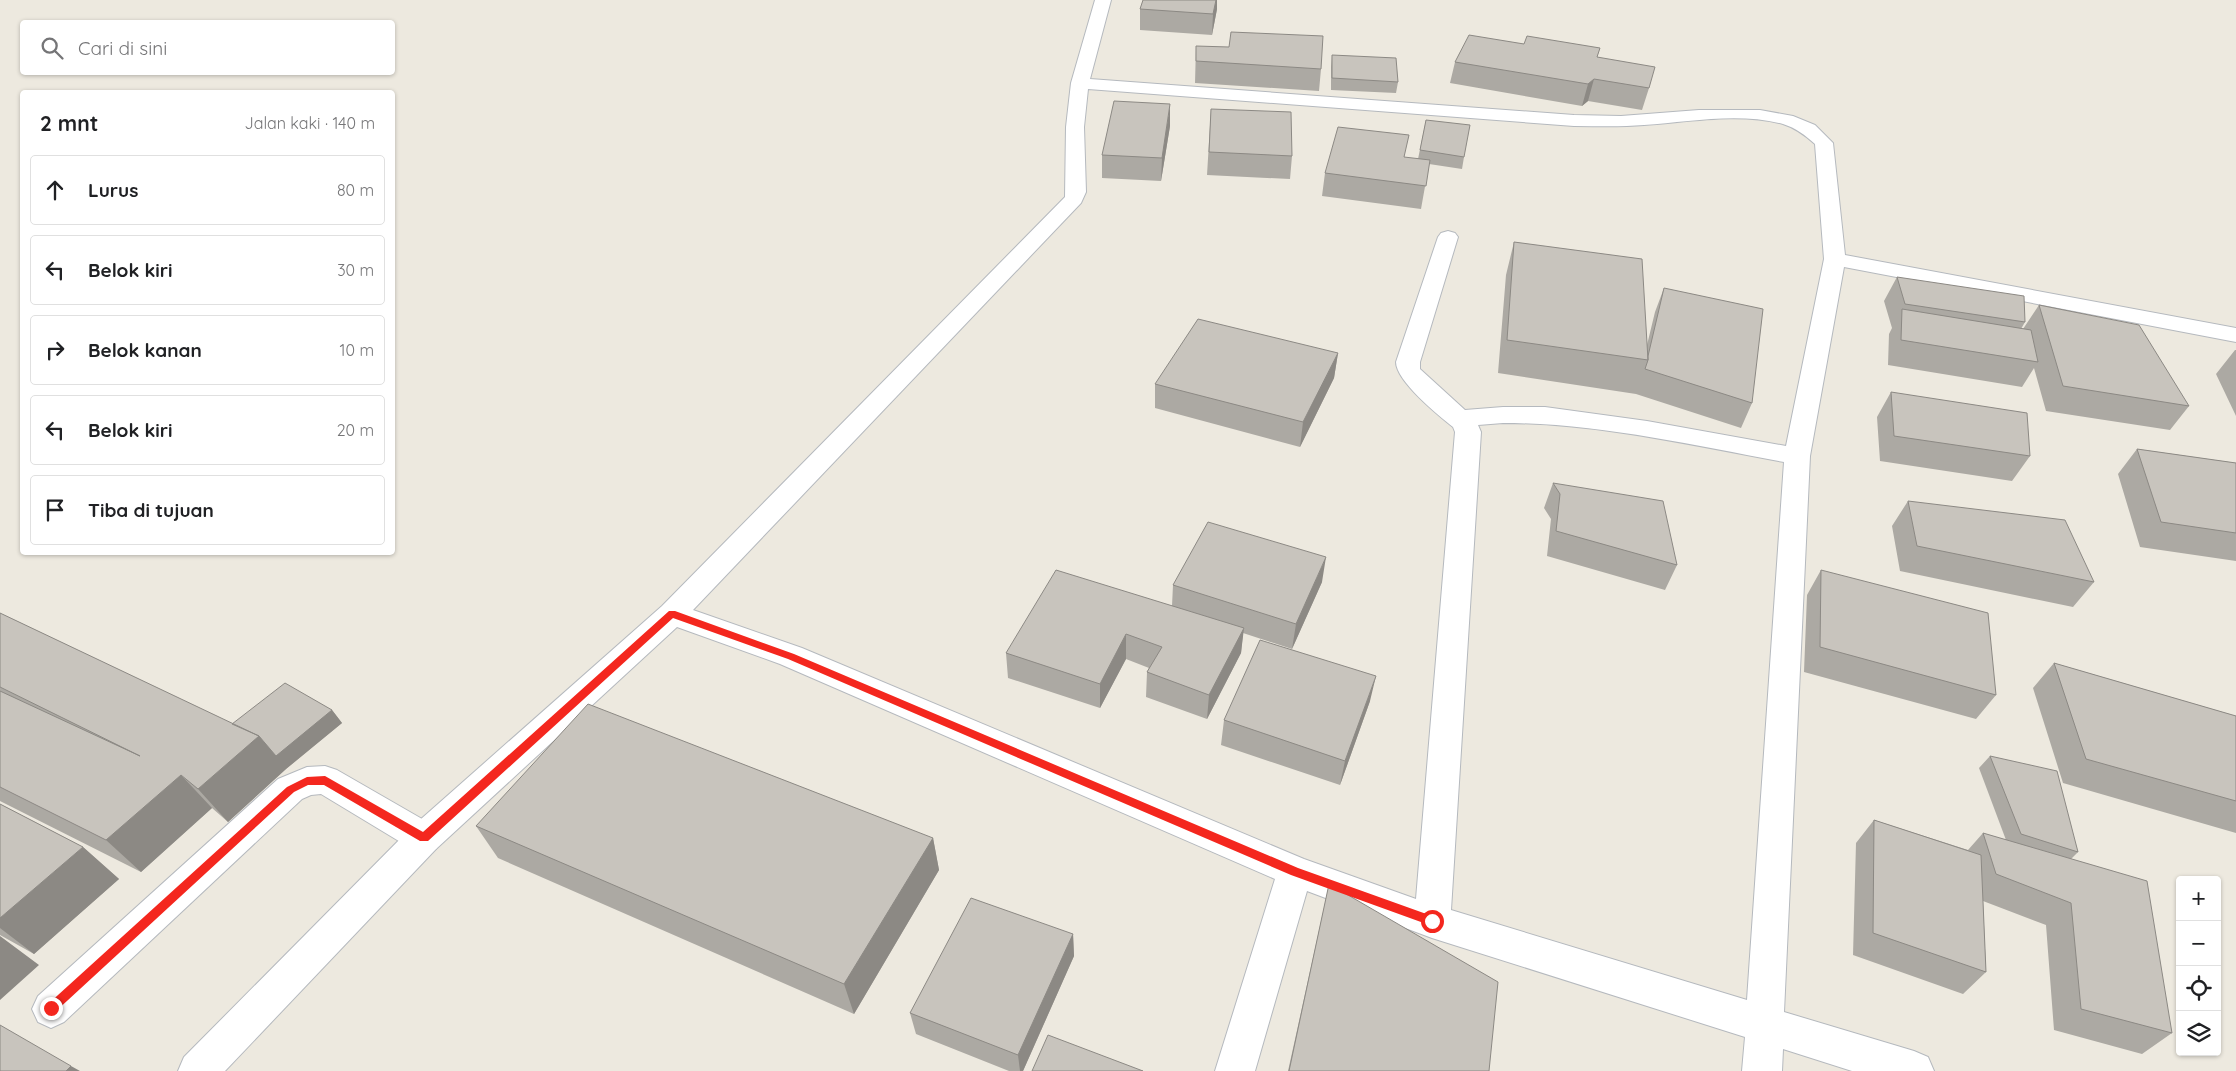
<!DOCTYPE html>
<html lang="id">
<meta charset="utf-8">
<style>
:root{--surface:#fff;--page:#f6f6f6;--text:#202124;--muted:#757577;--line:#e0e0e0}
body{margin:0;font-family:Quicksand,sans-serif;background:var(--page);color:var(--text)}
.controls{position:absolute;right:15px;bottom:15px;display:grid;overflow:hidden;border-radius:5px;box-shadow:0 1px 4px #0004}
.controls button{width:45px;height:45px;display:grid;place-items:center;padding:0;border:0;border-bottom:1px solid var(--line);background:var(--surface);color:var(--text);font:25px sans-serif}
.stop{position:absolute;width:15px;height:15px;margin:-11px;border:4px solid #f4271e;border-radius:50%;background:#fff}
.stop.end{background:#f4271e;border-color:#fff;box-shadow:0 1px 5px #0008}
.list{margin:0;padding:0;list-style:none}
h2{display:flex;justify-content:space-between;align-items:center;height:65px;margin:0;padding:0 20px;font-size:21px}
h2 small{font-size:16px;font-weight:400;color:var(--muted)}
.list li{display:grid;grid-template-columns:32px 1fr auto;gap:15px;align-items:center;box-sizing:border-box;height:70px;margin:0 10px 10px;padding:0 10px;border:1px solid var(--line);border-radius:5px}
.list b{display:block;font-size:19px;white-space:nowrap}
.list em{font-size:16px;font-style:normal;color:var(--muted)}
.icon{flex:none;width:28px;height:28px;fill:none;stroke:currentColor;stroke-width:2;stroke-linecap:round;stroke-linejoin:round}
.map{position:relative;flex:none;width:2236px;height:1071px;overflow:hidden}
.search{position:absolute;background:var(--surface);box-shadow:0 1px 4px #0004;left:20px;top:20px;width:375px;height:55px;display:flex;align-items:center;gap:12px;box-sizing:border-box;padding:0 18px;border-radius:5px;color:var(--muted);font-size:19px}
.panel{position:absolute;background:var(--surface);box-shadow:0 1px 4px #0004;left:20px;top:90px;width:375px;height:465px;border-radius:5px}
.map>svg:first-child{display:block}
</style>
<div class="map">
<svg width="2236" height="1071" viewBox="0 0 2236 1071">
<rect width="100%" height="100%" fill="#ede9df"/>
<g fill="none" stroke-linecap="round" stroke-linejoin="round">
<g stroke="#b5b9be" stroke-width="2">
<path id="lane" d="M325,766L337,770L436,827L441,838L436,849L424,853L412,849L321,794L311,795L302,799L64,1022L51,1028L38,1022L32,1009L38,996L278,779L307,767Z"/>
</g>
<g stroke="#b5b9be" stroke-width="2">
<path id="street" d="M1095,0H1111L1090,79L1574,115L1621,116L1699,110H1760L1793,116L1815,125L1833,143L1845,255L2236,328V342L1844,267L1810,456L1784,1012L1914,1051L1928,1057L1934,1071H1852L1783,1049L1782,1071H1742L1745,1037L1432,938L1307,891L1255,1071H1215L1275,879L780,664L677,627L436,849L225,1071H178L184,1057L412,827L662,606L1065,197L1066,127L1071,83ZM1088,89L1574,126C1598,126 1621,127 1644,125C1688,122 1739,112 1783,124C1796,128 1805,135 1815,144L1824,259L1786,446L1647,421L1545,407H1503L1465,410L1420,369V362L1458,237L1455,233L1448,231L1441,233L1438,237L1396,362C1396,381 1438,415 1453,427L1455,432L1416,899L1304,859L802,648L693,610L1081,203L1086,192L1084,127ZM1503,423C1597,423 1691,445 1784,462L1747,1000L1451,910L1481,432L1478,425Z"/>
</g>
<use href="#lane" fill="#fff" fill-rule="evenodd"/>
<use href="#street" fill="#fff" fill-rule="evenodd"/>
</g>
<path fill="#aca9a3" d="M1143,0H1217V9L1212,35L1140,30V9Z
M1524,44L1600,48L1597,57L1649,88L1642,110L1588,101L1582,106L1450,83L1455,62Z
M1196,46L1321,69L1319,91L1195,83Z
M1332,55L1398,82L1396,93L1331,90V67Z
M1211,109L1292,156L1290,179L1207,175Z
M1426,120L1464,157L1462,169L1429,164L1421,209L1322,196L1325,173L1418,159Z
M1170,126L1161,181L1102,178V155Z
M1514,242L1647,345L1655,312L1664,288L1752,403L1741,428L1636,394L1498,373L1506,275Z
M1897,277L2025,322L2021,329H2023L2039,305L2189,406L2170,430L2046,411L2034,368L2022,387L1888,365L1889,334L1892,328L1884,301Z
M2235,350H2236V416L2216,374Z
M1338,353L1334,378L1300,447L1155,408V384Z
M1891,392L2030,456L2012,481L1880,461L1877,417Z
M2137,449L2236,463V561L2140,547L2118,474Z
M1553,483L1677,565L1665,590L1547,556L1551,519L1544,508Z
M1908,501L2094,582L2073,607L1900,571L1892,526Z
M1821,570L1996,695L1976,719L1804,672L1807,595Z
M1322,582L1292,649L1243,633L1241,653L1207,719L1146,697L1147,672L1149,668L1126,659L1100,708L1008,678L1006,653L1172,606L1173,585Z
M0,613L232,724L332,710L342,723L286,769L228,822L212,808L141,872L0,801Z
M2054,663L2236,716V833L2063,783L2033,688Z
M1370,701L1340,785L1221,745L1224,720Z
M1990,756L2078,852L2071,859L2172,1033L2142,1054L2054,1030L2046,925L1983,901L1986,972L1963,994L1853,955L1856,843L1874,820L1968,850L1983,833L2006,840L1979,768Z
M0,804L83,847L119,879L34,954L0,935Z
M476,826L933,838L939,870L854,1014L498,858Z
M1329,885L1489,1071H1288Z
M1073,934L1074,956L1023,1071H1009L916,1034L910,1013Z"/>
<path fill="#8c8984" d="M1216,0H1217V9L1212,35L1213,14Z
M1594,79L1588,101L1582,106L1588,84Z
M1170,104V126L1161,181L1162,158Z
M1338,353L1334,378L1300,447L1303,422Z
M1326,557L1322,582L1292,649L1296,624Z
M1244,628L1241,653L1207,719L1209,695Z
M1126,634V659L1100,708V684Z
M1376,676L1370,701L1340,785L1345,761Z
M332,710L342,723L286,769L228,822L198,789L259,736Z
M181,775L212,808L141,872L106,840Z
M933,838L939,870L854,1014L844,984Z
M83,847L119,879L34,954L0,928V918Z
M1073,934L1074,956L1023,1071H1020L1018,1055Z
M0,936L39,965L0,1000Z
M71,1066L80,1071H66Z"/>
<path fill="#c8c4bd" stroke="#8c8984" d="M1143,0H1216L1213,14L1140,9Z
M1231,32L1323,36L1321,69L1196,61V46L1229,47Z
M1469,35L1524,44L1527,36L1600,48L1597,57L1655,67L1649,88L1594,79L1588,84L1455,62Z
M1332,55L1396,58L1398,82L1332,78Z
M1114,101L1170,104L1162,158L1102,155Z
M1211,109L1291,112L1292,156L1209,152Z
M1426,120L1470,125L1464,157L1420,150Z
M1338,127L1409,135L1404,157L1430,160L1426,186L1325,173Z
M1514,242L1642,259L1648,360L1507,340Z
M1897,277L2024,296L2025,322L1905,304Z
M1664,288L1763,309L1752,403L1645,369L1648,360V356Z
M2039,305L2139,325L2189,406L2063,386Z
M1902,309L2031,330L2038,362L1901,340Z
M1198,319L1338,353L1303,422L1155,384Z
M1891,392L2027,413L2030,456L1894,436Z
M2137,449L2236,463V533L2161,522Z
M1553,483L1663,501L1677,565L1556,531L1560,494Z
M1908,501L2065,520L2094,582L1917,546Z
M1208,522L1326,557L1296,624L1173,585Z
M1056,570L1244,628L1209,695L1147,672L1162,647L1126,634L1100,684L1006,653Z
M1821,570L1988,613L1996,695L1820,647Z
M0,613L259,736L198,789L181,775L106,840L0,787V691L140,756L0,687Z
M1260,640L1376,676L1345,761L1224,720Z
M2054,663L2236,716V801L2086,759Z
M285,683L332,710L276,756L259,736L232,724Z
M588,704L933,838L844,984L476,826Z
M1990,756L2057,771L2078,852L2021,834Z
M0,804L83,847L0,918Z
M1874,820L1981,855L1986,972L1873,933Z
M1983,833L2147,881L2172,1033L2081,1009L2071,903L1996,874Z
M1329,884L1498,982L1489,1071H1289Z
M971,898L1073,934L1018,1055L910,1013Z
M0,1025L71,1066L66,1071H0Z
M1048,1035L1143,1071H1032Z"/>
<path fill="#f4271e" d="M669,611H675L794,654L1298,868L1432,916L1437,921L1432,926L1291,875L788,659L673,618L428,841H420L324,785H308L294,792L55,1012L51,1014L47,1012L45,1008L47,1005L287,787L307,777L325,776L423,832Z"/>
</svg>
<div class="controls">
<button>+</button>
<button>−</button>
<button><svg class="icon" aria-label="locate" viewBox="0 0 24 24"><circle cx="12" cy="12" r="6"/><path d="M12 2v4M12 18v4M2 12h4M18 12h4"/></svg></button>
<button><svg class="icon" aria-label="layers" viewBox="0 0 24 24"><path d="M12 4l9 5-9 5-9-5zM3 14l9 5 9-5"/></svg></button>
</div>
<div class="stop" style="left:1432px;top:921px"></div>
<div class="stop end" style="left:51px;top:1008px"></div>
<div class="search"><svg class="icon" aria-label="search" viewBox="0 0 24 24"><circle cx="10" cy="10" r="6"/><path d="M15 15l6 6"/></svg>Cari di sini</div>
<section class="panel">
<h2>2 mnt<small>Jalan kaki · 140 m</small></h2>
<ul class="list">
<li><svg class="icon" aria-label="ahead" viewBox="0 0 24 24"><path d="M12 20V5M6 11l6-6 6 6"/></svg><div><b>Lurus</b></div><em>80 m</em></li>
<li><svg class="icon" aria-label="left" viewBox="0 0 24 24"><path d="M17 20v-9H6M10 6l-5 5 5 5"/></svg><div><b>Belok kiri</b></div><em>30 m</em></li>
<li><svg class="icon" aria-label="right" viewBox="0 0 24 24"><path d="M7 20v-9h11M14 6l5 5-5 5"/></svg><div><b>Belok kanan</b></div><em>10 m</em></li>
<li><svg class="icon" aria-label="left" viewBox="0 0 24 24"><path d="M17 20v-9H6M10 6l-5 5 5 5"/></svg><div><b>Belok kiri</b></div><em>20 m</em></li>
<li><svg class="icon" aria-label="arrive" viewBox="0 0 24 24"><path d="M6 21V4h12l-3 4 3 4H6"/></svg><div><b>Tiba di tujuan</b></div></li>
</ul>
</section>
</div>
